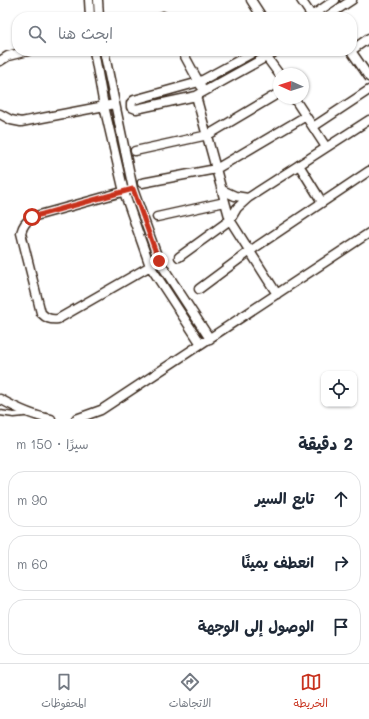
<!DOCTYPE html>
<html lang="ar">
<meta charset="utf-8">
<style>
:root{--surface:#fff;--page:#f2f2f3;--text:#1f2937;--muted:#747a83;--line:#e0e1e3;--accent:#c8321e}
body{margin:0;font-family:Mali,"Playpen Sans Arabic",sans-serif;background:var(--page);color:var(--text);direction:rtl}
.controls{position:absolute;right:12px;bottom:12px;display:grid;overflow:hidden;border-radius:8px;box-shadow:0 1px 3px #0004}
.controls button{width:36px;height:36px;display:grid;place-items:center;padding:0;border:0;border-bottom:1px solid var(--line);background:var(--surface);color:var(--text);font:20px sans-serif}
.compass{position:absolute;left:273px;top:68px;width:36px;height:36px;border-radius:50%;background:var(--surface);box-shadow:0 1px 3px #0004;rotate:273deg}
.stop{position:absolute;width:12px;height:12px;margin:-9px;border:3px solid #c8321e;border-radius:50%;background:#fff}
.stop.end{background:#c8321e;border-color:#fff;box-shadow:0 1px 4px #0008}
.list{margin:0;padding:0;list-style:none}
h2{display:flex;justify-content:space-between;align-items:center;height:52px;margin:0;padding:0 16px;font-size:17px}
h2 small{font-size:13px;font-weight:400;color:var(--muted)}
.list li{display:grid;grid-template-columns:26px 1fr auto;gap:12px;align-items:center;box-sizing:border-box;height:56px;margin:0 8px 8px;padding:0 8px;border:1px solid var(--line);border-radius:16px}
.list b{display:block;font-size:15px;white-space:nowrap}
.list em{font-size:13px;font-style:normal;color:var(--muted)}
.icon{flex:none;width:22px;height:22px;fill:none;stroke:currentColor;stroke-width:2;stroke-linecap:round;stroke-linejoin:round}
.map{position:relative;flex:none;width:369px;height:419px;overflow:hidden;direction:ltr}
.search{position:absolute;background:var(--surface);box-shadow:0 1px 3px #0004;left:12px;right:12px;top:12px;height:44px;display:flex;align-items:center;gap:10px;box-sizing:border-box;padding:0 14px;border-radius:16px;color:var(--muted);font-size:15px}
.sheet{height:244px;background:var(--surface)}
nav{display:flex;justify-content:space-around;align-items:center;box-sizing:border-box;height:56px;border-top:1px solid var(--line);background:var(--surface);font-size:11px;color:var(--muted)}
nav a{display:grid;justify-items:center;gap:2px}
nav .on{color:var(--accent)}
.map>svg:first-child{display:block}
</style>
<div class="map">
<svg width="369" height="419" viewBox="0 0 369 419">
<rect width="100%" height="100%" fill="#fff"/>
<filter id="ink" filterUnits="userSpaceOnUse"><feTurbulence type="fractalNoise" baseFrequency=".025" numOctaves="2"/><feDisplacementMap in="SourceGraphic" scale="8" xChannelSelector="R" yChannelSelector="G"/><feConvolveMatrix kernelMatrix="1 2 1 2 8 2 1 2 1" color-interpolation-filters="sRGB"/></filter>
<g filter="url(#ink)">
<g fill="none" stroke-linecap="round" stroke-linejoin="round">
<g stroke="#3b2a1e" stroke-width="7">
<path id="lane" d="M0,413L14,415L24,414"/>
</g>
<g stroke="#3b2a1e" stroke-width="11">
<path id="street" d="M89,0L90,17
M98,0L99,17
M251,0L262,17
M301,0L312,16
M163,16V17
M310,17L335,0
M326,17L352,0
M352,50L369,38
M94,51L104,106L124,192L150,266L201,344
M104,51L133,189L159,261L210,339
M182,51L201,86
M256,51L199,82L134,100L131,103V107L136,109L196,96L277,51
M262,51L279,74
M351,51L369,77
M0,61L8,56L28,51
M196,96L230,220L277,294
M294,98L326,147
M0,114L11,120L21,122L110,105
M313,127L369,90
M135,151L208,135L279,93
M299,165L322,202
M142,183L216,169L306,116
M133,189L32,217C26,222 23,225 21,233L41,313C46,318 50,320 58,319L159,261
M222,190L235,196L248,198
M157,217L225,202
M179,257L230,220L237,208L248,198L369,120
M199,289L250,251L369,171
M0,399C16,408 32,416 51,419
M76,419L101,410L369,233"/>
</g>
<use href="#lane" stroke="#fff" stroke-width="4"/>
<use href="#street" stroke="#fff" stroke-width="8"/>
</g>
</g>
<g fill="none" stroke-linecap="round" stroke-linejoin="round" filter="url(#ink)">
<path stroke="#c8321e" stroke-width="5" d="M32,217L133,189L159,261"/>
</g>
</svg>
<div class="controls">
<button><svg class="icon" aria-label="locate" viewBox="0 0 24 24"><circle cx="12" cy="12" r="6"/><path d="M12 2v4M12 18v4M2 12h4M18 12h4"/></svg></button>
</div>
<svg class="compass" viewBox="-18 -18 36 36"><path d="M0-13l5 13h-10z" fill="#e53935"/><path d="M0 13l5-13h-10z" fill="#747a83"/></svg>
<div class="stop" style="left:32px;top:217px"></div>
<div class="stop end" style="left:159px;top:261px"></div>
<div class="search"><svg class="icon" aria-label="search" viewBox="0 0 24 24"><circle cx="10" cy="10" r="6"/><path d="M15 15l6 6"/></svg>ابحث هنا</div>
</div>
<section class="sheet">
<h2>2 دقيقة<small>سيرًا · 150 m</small></h2>
<ul class="list">
<li><svg class="icon" aria-label="ahead" viewBox="0 0 24 24"><path d="M12 20V5M6 11l6-6 6 6"/></svg><div><b>تابع السير</b></div><em>90 m</em></li>
<li><svg class="icon" aria-label="right" viewBox="0 0 24 24"><path d="M7 20v-9h11M14 6l5 5-5 5"/></svg><div><b>انعطف يمينًا</b></div><em>60 m</em></li>
<li><svg class="icon" aria-label="arrive" viewBox="0 0 24 24"><path d="M6 21V4h12l-3 4 3 4H6"/></svg><div><b>الوصول إلى الوجهة</b></div></li>
</ul>
</section>
<nav>
<a class="on"><svg class="icon" aria-label="map" viewBox="0 0 24 24"><path d="M3 6l6-2 6 2 6-2v14l-6 2-6-2-6 2zM9 4v14M15 6v14"/></svg>الخريطة</a>
<a><svg class="icon" aria-label="directions" viewBox="0 0 24 24"><path d="M12 3l9 9-9 9-9-9zM9 14v-3h6M13 9l2 2-2 2"/></svg>الاتجاهات</a>
<a><svg class="icon" aria-label="saved" viewBox="0 0 24 24"><path d="M7 4h10v16l-5-4-5 4z"/></svg>المحفوظات</a>
</nav>
